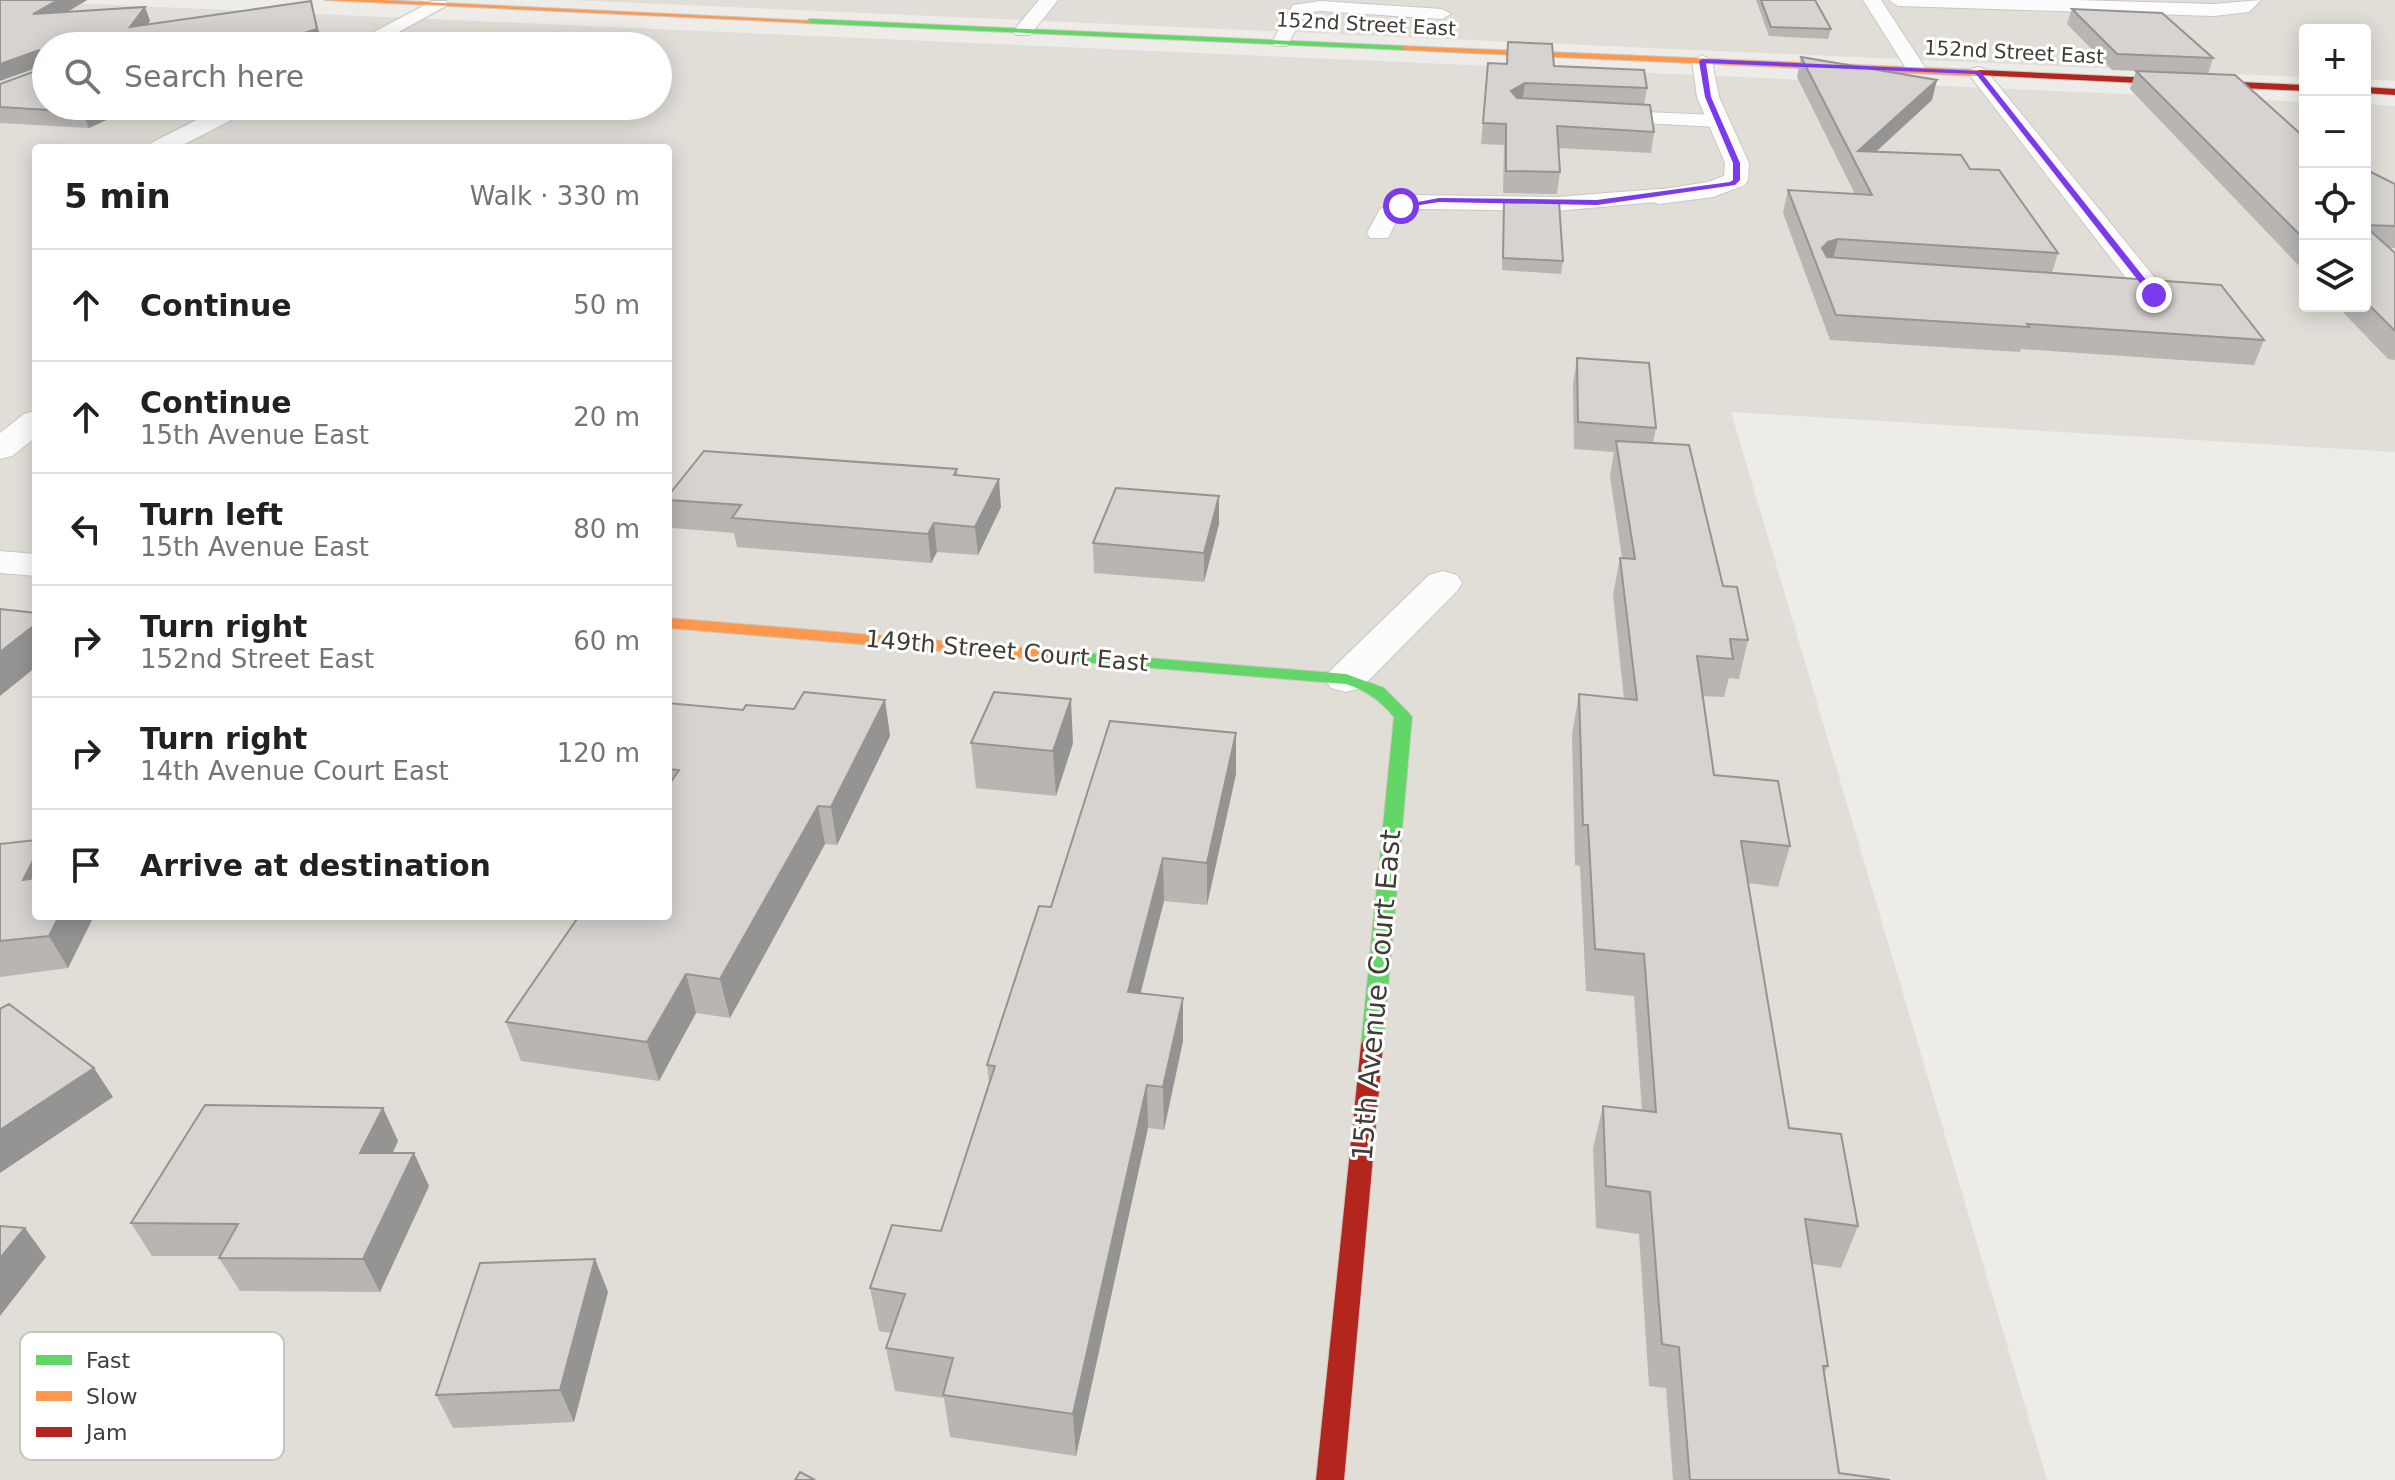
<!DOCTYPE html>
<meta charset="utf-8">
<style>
:root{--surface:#fff;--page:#f2f2f2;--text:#202124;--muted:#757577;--line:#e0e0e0}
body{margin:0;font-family:"DejaVu Sans",sans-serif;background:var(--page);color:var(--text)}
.controls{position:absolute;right:24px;top:24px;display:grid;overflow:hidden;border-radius:8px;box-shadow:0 4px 20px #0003}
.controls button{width:72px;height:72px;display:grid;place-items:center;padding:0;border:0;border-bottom:2px solid var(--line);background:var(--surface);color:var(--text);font:40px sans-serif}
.stop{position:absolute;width:24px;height:24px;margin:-18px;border:6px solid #7c3aed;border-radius:50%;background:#fff}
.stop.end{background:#7c3aed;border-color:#fff;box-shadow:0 2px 8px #0008}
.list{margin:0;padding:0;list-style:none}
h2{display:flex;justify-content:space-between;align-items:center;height:104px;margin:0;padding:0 32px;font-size:34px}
h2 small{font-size:26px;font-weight:400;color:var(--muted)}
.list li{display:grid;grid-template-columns:52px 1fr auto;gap:24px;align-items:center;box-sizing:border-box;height:112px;padding:0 32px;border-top:2px solid var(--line)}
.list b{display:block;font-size:30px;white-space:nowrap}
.list p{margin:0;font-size:26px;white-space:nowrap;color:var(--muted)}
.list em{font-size:26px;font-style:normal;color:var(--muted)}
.icon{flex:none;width:44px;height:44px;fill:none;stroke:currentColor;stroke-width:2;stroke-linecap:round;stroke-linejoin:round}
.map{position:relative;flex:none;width:2395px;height:1480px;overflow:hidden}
.search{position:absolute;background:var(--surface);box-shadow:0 4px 20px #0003;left:32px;top:32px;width:640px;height:88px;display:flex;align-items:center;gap:20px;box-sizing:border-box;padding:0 28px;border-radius:44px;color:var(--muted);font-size:30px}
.panel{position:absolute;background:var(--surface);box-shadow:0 4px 20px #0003;left:32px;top:144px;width:640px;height:776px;border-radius:8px}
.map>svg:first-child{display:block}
</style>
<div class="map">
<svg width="2395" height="1480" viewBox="0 0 2395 1480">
<rect width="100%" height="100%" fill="#eeece9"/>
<path fill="#e1ddd7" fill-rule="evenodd" d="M0,0L2305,102V306H2365V104L2395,106V452L1731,412L2047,1480H0ZM46,46H658V106H46ZM36,148H668V916H36Z
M571,0H2395V81L2365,79V30H2305V77Z"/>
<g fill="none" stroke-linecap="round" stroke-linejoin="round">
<g stroke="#cac8c5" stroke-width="2">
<path id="lane" d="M1320,1L1442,9L1451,14L1442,19L1320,11L1305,13L1287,46H1275L1272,42L1293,5Z
M1597,110L1717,115L1727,121L1717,127L1590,120L1587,116Z
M1659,189L1667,191L1671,196L1667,201L1556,211L1419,209L1398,218L1388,238H1370L1367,233L1380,209L1415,195L1556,197Z"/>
</g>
<g stroke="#cac8c5" stroke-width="2">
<path id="street" d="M1039,0H1058L1030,35H1016L1013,31Z
M1863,0H1881L1926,69L1923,73H1909Z
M1889,0H2076L2214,4L2261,0L2249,12L2214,16L1898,6Z
M432,1H446L448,5L373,46H348Z
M1702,55L1712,61L1719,97L1749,163L1748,180L1745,185L1713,197L1659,204L1650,201L1646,196L1650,191L1708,182L1724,176L1725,163L1697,97L1692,61Z
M1978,67L1985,69L2164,289L2168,295L2164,301L2154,304L2144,301L1971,77L1967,73L1971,69Z
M224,106H252L249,111L177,148H147L151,143Z
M36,411V437L12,456L0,459V433L24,414Z
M0,551L36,554V576L0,573Z
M1443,571L1457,575L1462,583L1457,591L1361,688L1346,692L1331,688L1325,679L1331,670L1429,575Z"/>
</g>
<g stroke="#ccc8c1" stroke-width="2">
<path id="fast" d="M809,19L1405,46L1409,48L1405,50L806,23Z
M1062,651L1346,674L1384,688L1409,713L1412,717L1383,1045L1380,1051L1372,1053L1364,1051L1361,1045L1394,717C1381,701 1366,690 1346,684L1056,660L1054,656L1056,652Z"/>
</g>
<g stroke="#ccc8c1" stroke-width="2">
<path id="slow" d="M325,0H381L813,21L809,23Z
M1402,46L1979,70L1983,73L1979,76L1405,50Z
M668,618L1062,651L1070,656L1062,661L668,628Z"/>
</g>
<g stroke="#ccc8c1" stroke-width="2">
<path id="jam" d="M1979,70L2305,85V91L1976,75Z
M2365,87L2395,89V95L2365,93Z
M1372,1037L1380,1039L1383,1045L1344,1480H1316L1361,1045L1364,1039Z"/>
</g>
<use href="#lane" fill="#fcfcfc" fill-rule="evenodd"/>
<use href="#street" fill="#fcfcfc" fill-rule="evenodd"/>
<use href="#fast" fill="#63d668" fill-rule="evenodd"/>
<use href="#slow" fill="#ff974d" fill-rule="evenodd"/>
<use href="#jam" fill="#b3261e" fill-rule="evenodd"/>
</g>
<path fill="#b8b5b3" d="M0,0H87L67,12L145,7L150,21L147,24L311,1L322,44L314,46H46L137,106L89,128L0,123V84L41,69V67Z
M1756,0H1815L1831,29L1828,39L1769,36Z
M2072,9L2213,58L2208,74L2305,138V272L2130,89L2136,71L2112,70L2067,24Z
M1508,42L1554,66L1647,88L1644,105L1654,132L1651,153L1558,148L1560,172L1557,194L1503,193L1504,145L1481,144L1488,63L1506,64Z
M1801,57L1932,100L1876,152L1970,169L2058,253L2052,273L2264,340L2254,365L2021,349L2020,352L1830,340L1783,213L1788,190L1855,194L1797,77Z
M2365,169L2395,184V248H2389L2395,253V360L2388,359L2337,306H2365Z
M1504,201L1563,261L1561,274L1502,270Z
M1577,358L1656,428L1653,443L1723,586L1748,640L1739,679L1729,678L1724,697L1703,696L1714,775L1790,846L1778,887L1748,883L1789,1128L1858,1226L1841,1268L1812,1264L1828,1366L1824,1374L1839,1473L1890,1480H1673L1666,1388L1649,1386L1639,1234L1596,1228L1593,1148L1603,1106L1642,1111L1634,996L1586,991L1580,866L1575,865L1572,734L1579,694L1624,699L1613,595L1620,558H1622L1610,476L1614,452L1574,449L1573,384Z
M957,469L958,475L1001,507L978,555L937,552L931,563L737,547L734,533L672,528L668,510V496Z
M1219,524L1204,582L1094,573L1093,543Z
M885,700L890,736L837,845L825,844L730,1018L696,1013L659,1081L521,1061L506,1022L668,916V703L743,710L794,709Z
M971,743H1073L1056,796L976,788Z
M1236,774L1207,905L1164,901L1140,993L1183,1041L1164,1130L1148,1128L1076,1456L950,1437L944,1398L895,1391L886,1348L891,1333L879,1331L870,1288L941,1231L989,1084L987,1065L1051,907Z
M0,844L36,916H94L68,968L0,977Z
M383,1108L398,1141L393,1153L429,1186L380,1292L240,1291L219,1258L220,1256H152L131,1223Z
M595,1259L608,1292L574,1422L453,1428L436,1395Z"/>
<path fill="#969492" d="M58,0H87L39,29L33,14Z
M311,1L322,44L314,46H263Z
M145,7L150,21L135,41L130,27Z
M39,50L45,65L0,81V64Z
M1937,80L1932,100L1858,168V151Z
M1525,83L1522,103L1511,91Z
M95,106H137L89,128L82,112Z
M1838,239L1832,263L1822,266V248L1828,242Z
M999,479L1001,507L978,555L975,527Z
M1219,496V524L1204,582V553Z
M934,523L937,552L931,563L928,534Z
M36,624V667L0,696V652Z
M1071,699L1073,743L1056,796L1053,751Z
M885,700L890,736L837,845L831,807Z
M1236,733V774L1207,905V863Z
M818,806L825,844L730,1018L720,979Z
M36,855V903L23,880Z
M1163,858L1164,901L1130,1035L1128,992Z
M59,916H94L68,968L49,936Z
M686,974L696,1013L659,1081L647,1042Z
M1183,998V1041L1164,1130L1163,1087Z
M94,1068L113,1097L0,1173V1130Z
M1147,1085L1148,1128L1076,1456L1073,1414Z
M383,1108L398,1141L376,1186L360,1153Z
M414,1153L429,1186L380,1292L363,1259Z
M25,1228L46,1257L0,1316V1258Z
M595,1259L608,1292L574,1422L560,1390Z"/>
<path fill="#d6d3d0" stroke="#969492" stroke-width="2" d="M0,0H58L33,14L145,7L130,27L311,1L317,29L263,46H46V106H95L82,112L0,107V84L41,69L43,53L39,50L0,64Z
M1761,0H1815L1831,29L1771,27Z
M2072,9L2162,13L2213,58L2117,54Z
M1508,42L1552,44L1554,66L1644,70L1647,88L1525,83L1511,91L1517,98L1650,105L1654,132L1557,126L1560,172L1506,171V124L1483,123L1488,63L1507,64Z
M1801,57L1937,80L1858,151L1961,155L1970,169L1999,170L2058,253L1838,239L1828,242L1822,248L1827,257L2221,285L2264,340L2027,324L2029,327L1836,315L1788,190L1872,195Z
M2136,71L2235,75L2305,138V240Z
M2365,169L2395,184V226L2365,225Z
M1504,201L1559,202L1563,261L1503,258Z
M2365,226L2395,253V331L2365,301Z
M1577,358L1649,363L1656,428L1578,422Z
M1616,441L1689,445L1723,586L1737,587L1748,640L1730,639L1733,659L1697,656L1714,775L1778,781L1790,846L1741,841L1789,1128L1841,1134L1858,1226L1805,1219L1828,1366H1823L1839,1473L1890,1480H1690L1679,1347L1662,1344L1650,1192L1606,1186L1603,1106L1656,1112L1644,954L1595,949L1588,825H1583L1579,694L1637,700L1620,558L1635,559Z
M704,451L957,469L954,475L999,479L975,527L934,523L928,534L732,518L741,505L668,500V496Z
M1116,488L1219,496L1204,553L1093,543Z
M0,609L36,613V624L0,652Z
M804,692L885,700L831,807L818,806L720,979L686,974L647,1042L506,1022L579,916H668V786L679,770L668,769V703L743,710L746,705L794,709Z
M994,692L1071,699L1053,751L971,743Z
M1110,721L1236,733L1207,863L1163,858L1128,992L1183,998L1163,1087L1147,1085L1073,1414L943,1395L953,1358L886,1348L905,1294L870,1288L892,1225L941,1231L995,1066L987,1065L1039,906L1051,907Z
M36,840V855L23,880L36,878V916H59L49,936L0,941V844Z
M9,1004L94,1068L0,1130V1009Z
M205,1105L383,1108L360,1153H414L363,1259L219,1258L238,1224L131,1223Z
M0,1226L25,1228L0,1258Z
M595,1259L560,1390L436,1395L480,1263Z
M800,1472L815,1480H795Z"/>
<path fill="#7c3aed" d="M1702,59L1980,71L2158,295L2151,297L1976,74L1706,63L1711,97L1740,163V180L1735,185L1597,205L1439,202L1401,208L1397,206L1439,198L1597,200L1730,182L1733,180V163L1705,97L1699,61Z"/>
<g text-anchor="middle" stroke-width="6" stroke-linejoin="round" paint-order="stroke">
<g font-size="20" fill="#423c36" stroke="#fff">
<text transform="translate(1366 24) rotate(3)" y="7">152nd Street East</text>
<text transform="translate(2014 52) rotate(3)" y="7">152nd Street East</text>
</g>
<g font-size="24" fill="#423c36" stroke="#fff">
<text transform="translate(1007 651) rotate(5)" y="8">149th Street Court East</text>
</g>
<g font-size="28" fill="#423c36" stroke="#fff">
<text transform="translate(1376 995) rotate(-85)" y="10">15th Avenue Court East</text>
</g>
</g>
<rect x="20" y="1332" width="264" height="128" rx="12" fill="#fff" stroke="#c6c4c3" stroke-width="2"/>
<rect x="36" y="1355" width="36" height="10" fill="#63d668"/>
<rect x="36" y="1391" width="36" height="10" fill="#ff974d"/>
<rect x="36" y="1427" width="36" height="10" fill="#b3261e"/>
<g font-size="22" fill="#423c36">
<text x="86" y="1368">Fast</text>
<text x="86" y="1404">Slow</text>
<text x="86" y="1440">Jam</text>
</g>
</svg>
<div class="controls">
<button>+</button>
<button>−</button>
<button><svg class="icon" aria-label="locate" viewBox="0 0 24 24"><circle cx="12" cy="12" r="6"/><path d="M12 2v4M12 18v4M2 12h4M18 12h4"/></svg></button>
<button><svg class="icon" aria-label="layers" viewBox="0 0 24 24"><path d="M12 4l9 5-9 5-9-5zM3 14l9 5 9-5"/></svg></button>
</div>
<div class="stop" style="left:1401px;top:206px"></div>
<div class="stop end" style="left:2154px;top:295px"></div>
<div class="search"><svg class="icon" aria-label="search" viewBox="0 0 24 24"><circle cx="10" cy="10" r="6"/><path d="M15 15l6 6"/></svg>Search here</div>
<section class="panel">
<h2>5 min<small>Walk · 330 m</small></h2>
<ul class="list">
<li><svg class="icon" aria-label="ahead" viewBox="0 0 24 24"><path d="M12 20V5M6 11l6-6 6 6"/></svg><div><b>Continue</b></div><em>50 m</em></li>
<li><svg class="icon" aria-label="ahead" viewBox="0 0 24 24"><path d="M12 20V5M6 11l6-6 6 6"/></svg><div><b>Continue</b><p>15th Avenue East</p></div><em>20 m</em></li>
<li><svg class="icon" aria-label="left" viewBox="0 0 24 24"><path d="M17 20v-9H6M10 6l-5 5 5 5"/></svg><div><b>Turn left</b><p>15th Avenue East</p></div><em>80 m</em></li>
<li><svg class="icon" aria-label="right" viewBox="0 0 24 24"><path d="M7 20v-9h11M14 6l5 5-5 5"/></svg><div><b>Turn right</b><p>152nd Street East</p></div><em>60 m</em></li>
<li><svg class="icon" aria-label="right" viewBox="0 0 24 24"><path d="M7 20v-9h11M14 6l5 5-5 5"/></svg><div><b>Turn right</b><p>14th Avenue Court East</p></div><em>120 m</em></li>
<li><svg class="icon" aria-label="arrive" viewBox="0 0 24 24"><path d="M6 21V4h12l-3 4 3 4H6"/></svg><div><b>Arrive at destination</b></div></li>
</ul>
</section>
</div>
